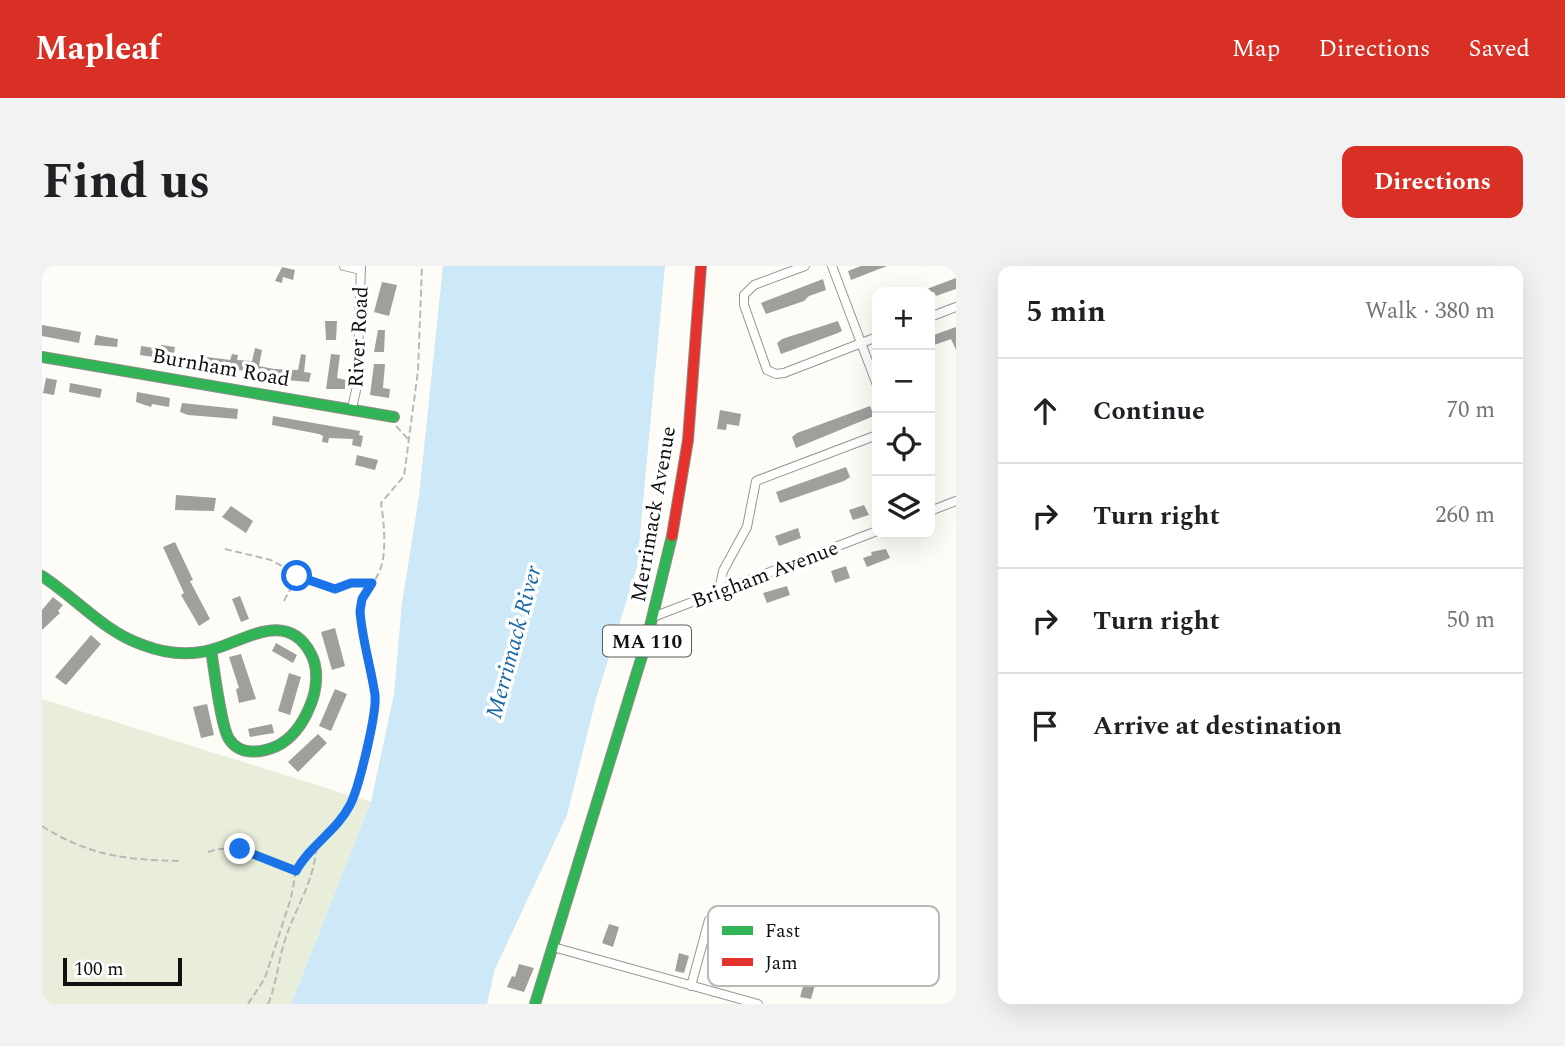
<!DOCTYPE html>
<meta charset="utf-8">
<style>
:root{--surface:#fff;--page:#f2f2f2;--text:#202124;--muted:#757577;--line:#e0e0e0;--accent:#d93025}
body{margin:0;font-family:Spectral,serif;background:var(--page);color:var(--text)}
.controls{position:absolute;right:21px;top:21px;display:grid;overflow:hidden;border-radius:14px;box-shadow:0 7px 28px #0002}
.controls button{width:63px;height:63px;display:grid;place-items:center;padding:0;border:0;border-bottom:2px solid var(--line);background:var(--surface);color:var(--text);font:35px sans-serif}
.scale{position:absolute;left:21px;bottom:18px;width:119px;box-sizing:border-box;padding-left:7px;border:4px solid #111;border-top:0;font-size:19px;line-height:24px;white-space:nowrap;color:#111;-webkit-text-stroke:5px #fff;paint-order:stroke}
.stop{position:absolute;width:21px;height:21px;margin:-16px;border:5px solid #1a73e8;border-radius:50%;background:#fff}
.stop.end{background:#1a73e8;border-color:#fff;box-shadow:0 2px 7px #0008}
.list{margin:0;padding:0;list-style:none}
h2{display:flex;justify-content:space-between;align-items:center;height:91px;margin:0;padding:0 28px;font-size:30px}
h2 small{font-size:23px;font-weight:400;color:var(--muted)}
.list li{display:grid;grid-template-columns:46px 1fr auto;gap:21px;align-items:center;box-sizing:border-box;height:105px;padding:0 28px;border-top:2px solid var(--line)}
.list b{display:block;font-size:26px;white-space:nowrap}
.list em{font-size:23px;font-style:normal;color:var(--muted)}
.icon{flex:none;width:38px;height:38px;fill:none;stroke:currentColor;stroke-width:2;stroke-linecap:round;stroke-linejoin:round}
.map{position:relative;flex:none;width:914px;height:738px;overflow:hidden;border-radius:14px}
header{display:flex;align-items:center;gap:42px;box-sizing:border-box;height:98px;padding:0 35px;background:var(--accent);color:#fff}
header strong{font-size:33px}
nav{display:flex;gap:38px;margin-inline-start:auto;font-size:24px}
.intro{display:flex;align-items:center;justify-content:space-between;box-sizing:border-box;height:168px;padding:0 42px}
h1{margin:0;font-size:49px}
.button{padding:18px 32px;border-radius:14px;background:var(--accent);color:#fff;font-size:24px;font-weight:700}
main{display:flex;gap:42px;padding:0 42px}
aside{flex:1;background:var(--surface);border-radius:14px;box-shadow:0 7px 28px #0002}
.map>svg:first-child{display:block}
</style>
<header>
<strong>Mapleaf</strong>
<nav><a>Map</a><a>Directions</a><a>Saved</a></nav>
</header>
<div class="intro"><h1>Find us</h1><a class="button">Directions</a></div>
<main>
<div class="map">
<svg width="914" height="738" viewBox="0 0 914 738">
<rect width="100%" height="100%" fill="#fdfcf7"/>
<path fill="#e9eedb" d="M0,433L329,536L249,738H0Z"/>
<path fill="#cde8f7" d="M401,0H623L595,301L554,433L525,549L453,703L445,738H249L329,536L352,428L360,337L377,230Z"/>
<path fill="#a19f9c" d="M819,0H845L809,14L806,5Z
M240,1L253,4L251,14L241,11L240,17L233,15Z
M914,12V23L905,26L894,30L892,26H877Z
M781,13L784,24L767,30L762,35L724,48L719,37Z
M340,16L355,19L347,50L332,46Z
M283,55H295L294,74H284Z
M796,55L800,65L796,67L739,88L735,77L740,73Z
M0,59L39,66L37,77L0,70Z
M914,61V84L909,73L892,79L889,70Z
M336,64H343L342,86H332Z
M54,69L76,73L75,81L52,79Z
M119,79L133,81L131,94L98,89L99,80L118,83Z
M213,82L220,84L217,100L232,103L256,104L259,88L264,89L262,106L269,107L267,116L234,113V109L207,105L166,102L165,91L188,94L190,88L196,89L195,94L210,95Z
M289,88L298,89L295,112L304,114L303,123H284Z
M332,98H343L341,122L348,123L347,132L328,129Z
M4,112L15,114L12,129L1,127Z
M28,117L60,123L58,132L27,126Z
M95,126L128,132L127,141L110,138L109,141L94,136Z
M140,137L196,143L195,153L146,149L138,146Z
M828,140L832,150L754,182L750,171L755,167Z
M678,144L699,148L697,160L685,158L684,164L675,163Z
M231,150L318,165L317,169L321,170L319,181L310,179L311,173L287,172L286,177L280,176L281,170L277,168L230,159Z
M315,189L336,194L333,204L313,199Z
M804,201L808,211L802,215L738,237L734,226Z
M134,229L174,232L172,245L133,244Z
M822,239L827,249L811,254L807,244Z
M189,240L211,255L204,267L180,251Z
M756,262L759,272L737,280L733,270Z
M133,276L151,314L148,315L168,353L157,360L139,329L142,327L121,281Z
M844,283L848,292L825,301L821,292L830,289L829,286Z
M804,300L808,312L793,317L789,305Z
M745,320L748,329L725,337L721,327Z
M198,330L207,353L199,356L190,333Z
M11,331L21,339L16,345L18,347L0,364V344Z
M293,362L303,400L290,404L279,366Z
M49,369L59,378L24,419L13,411Z
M234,377L255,389L251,397L230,385Z
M199,388L214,433L197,437L194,423L197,422L187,391Z
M247,407L259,411L248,449L236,445Z
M293,423L305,428L289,465L277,460Z
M165,438L172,469L159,472L151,441Z
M230,458L232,467L208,471L206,463Z
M276,468L285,477L256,506L246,496Z
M567,658L577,661L571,681L560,677Z
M637,687L647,690L642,707L633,705Z
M477,698L492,702L482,726L465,721L470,710L473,711Z
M762,717L773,719L769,733L758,731Z"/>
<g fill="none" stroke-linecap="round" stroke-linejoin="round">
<g stroke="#979795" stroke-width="5">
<path id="lane" d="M665,671L711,678"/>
</g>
<g stroke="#979795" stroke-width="10">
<path id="street" d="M302,0L319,4
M763,0L712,19L702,29V39L725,104L734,108L742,107L835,71
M790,0L835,119
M888,51L914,41
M310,142L315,120L319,0
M888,245L914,235
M677,325L681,305L705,261L714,215L835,169
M611,351L835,265
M511,681L716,738
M649,720L667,654"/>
</g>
<g stroke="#8e8d8b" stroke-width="12">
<path id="fast" d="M0,91L352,151
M0,310C34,332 62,366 101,379C119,386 140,389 159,386C194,382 243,338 269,388C277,403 275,424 268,440C262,455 251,472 235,480C219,487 198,490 187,473C179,461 172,402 169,384
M493,738L604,377L630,270"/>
</g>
<g stroke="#8e8d8b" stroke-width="12">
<path id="jam" d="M630,270L646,174L659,0"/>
</g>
<path stroke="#b9b9b8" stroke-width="2" stroke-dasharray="7 3.5" stroke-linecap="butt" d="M354,160L366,173
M183,283L229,294L263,313L288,322L296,323L309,317H330
M242,335L255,311
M0,560C47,590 85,594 139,595
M166,586C195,575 226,594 253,604
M206,738L223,712L249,632L254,605L262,590L290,563L308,539L320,500L333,433L318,345C321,329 332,319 338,304C345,287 342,256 339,237L362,210L376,105L380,0
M226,738C235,717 236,695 243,674C253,642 274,613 274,579"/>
<use href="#lane" stroke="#fffffe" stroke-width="3.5"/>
<use href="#street" stroke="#fffffe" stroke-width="8"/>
<use href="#fast" stroke="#30b455" stroke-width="10"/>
<use href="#jam" stroke="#e5322d" stroke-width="10"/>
</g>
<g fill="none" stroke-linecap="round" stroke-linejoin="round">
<path stroke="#1a73e8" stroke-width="9" d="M198,583L254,605C268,579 295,565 308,539C317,522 335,447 333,429C329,401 320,374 318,345L320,333L330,317H309L293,323L255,310"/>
</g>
<g text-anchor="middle" stroke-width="7" stroke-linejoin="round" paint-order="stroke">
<rect fill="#fff" stroke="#585858" stroke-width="2" x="561" y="359.5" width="88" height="31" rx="5"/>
<g font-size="19" font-weight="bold" fill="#111">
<text x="605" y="382">MA 110</text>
</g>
<g font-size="21" fill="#111" stroke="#fff">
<text transform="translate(316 71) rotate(-87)" y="7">River Road</text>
<text transform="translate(179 101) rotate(10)" y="7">Burnham Road</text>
<text transform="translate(611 248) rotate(-80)" y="7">Merrimack Avenue</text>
<text transform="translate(723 308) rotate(-21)" y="7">Brigham Avenue</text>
</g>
<g font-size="23" font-style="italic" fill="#1768a6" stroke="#fff">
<text transform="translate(471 376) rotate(-75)" y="8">Merrimack River</text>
</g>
</g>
<rect x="666" y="640" width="231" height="80" rx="10" fill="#fff" stroke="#b8b8b8" stroke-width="2"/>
<rect x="680" y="660" width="31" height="9" fill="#30b455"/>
<rect x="680" y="692" width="31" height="8" fill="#e5322d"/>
<g font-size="19" fill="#111">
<text x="723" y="671">Fast</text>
<text x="723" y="703">Jam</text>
</g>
</svg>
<div class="controls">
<button>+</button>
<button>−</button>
<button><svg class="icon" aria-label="locate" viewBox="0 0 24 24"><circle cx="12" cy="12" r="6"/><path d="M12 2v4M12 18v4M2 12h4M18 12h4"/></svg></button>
<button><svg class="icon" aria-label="layers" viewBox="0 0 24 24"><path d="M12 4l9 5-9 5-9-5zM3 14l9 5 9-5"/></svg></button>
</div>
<div class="scale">100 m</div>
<div class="stop" style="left:255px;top:310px"></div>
<div class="stop end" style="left:198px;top:583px"></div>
</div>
<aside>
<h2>5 min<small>Walk · 380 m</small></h2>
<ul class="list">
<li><svg class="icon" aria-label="ahead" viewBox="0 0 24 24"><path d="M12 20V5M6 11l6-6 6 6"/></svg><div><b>Continue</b></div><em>70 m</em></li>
<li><svg class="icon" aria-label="right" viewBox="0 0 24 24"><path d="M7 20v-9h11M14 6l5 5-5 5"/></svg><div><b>Turn right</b></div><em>260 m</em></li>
<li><svg class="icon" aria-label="right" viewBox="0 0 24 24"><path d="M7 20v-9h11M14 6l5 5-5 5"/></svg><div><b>Turn right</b></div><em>50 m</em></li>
<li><svg class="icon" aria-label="arrive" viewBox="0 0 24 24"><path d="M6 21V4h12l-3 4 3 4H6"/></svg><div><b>Arrive at destination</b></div></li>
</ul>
</aside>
</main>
